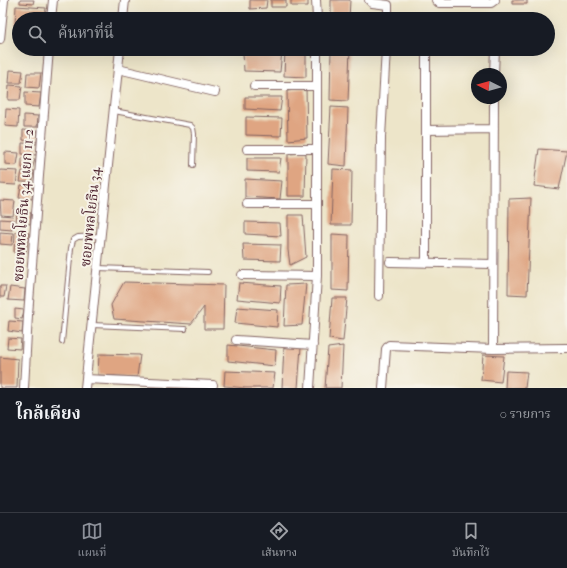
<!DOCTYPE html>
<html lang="th">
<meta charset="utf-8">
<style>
:root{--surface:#171b24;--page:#20242c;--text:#f1f3f6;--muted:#9ea1a6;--line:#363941;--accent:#8c9099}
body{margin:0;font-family:"IM FELL French Canon","Noto Serif Thai",serif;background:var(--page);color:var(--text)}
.compass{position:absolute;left:471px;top:68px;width:36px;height:36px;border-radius:50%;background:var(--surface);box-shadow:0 4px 16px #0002;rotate:275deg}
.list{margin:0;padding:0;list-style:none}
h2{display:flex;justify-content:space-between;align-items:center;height:52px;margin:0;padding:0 16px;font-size:17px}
h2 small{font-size:13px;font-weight:400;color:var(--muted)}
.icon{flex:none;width:22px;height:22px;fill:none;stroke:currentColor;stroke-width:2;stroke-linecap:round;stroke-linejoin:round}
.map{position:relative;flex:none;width:567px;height:388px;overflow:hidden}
.search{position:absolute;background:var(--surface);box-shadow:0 4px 16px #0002;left:12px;right:12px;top:12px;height:44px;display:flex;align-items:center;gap:10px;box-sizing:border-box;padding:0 14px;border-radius:22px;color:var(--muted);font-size:15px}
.sheet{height:124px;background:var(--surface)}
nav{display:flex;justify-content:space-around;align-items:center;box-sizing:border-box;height:56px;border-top:1px solid var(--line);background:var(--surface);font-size:11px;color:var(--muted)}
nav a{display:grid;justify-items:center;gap:2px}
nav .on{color:var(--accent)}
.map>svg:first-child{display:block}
</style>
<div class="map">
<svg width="567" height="388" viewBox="0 0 567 388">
<rect width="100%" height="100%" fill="#f7f3e8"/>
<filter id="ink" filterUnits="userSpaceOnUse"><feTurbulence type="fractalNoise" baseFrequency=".025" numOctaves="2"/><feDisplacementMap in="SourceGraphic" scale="8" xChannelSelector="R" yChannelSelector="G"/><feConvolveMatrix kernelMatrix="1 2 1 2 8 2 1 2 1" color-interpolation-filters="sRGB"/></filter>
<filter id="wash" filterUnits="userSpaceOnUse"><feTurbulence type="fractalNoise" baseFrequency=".012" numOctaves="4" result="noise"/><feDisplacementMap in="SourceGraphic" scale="16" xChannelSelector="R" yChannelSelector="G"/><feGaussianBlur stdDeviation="0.9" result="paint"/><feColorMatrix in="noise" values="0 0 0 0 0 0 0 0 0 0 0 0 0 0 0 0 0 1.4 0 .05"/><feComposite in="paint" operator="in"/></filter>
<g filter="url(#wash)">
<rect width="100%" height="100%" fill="#ede5c9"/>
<g id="blocks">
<path fill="#dfa582" d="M20,0H34L33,4L20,3Z
M250,0H267L266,8L250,9Z
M271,0H286V7H271Z
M291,0H308V6H291Z
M331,0H350L349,19H331Z
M512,0H527V4H512Z
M16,6L46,8L45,19H19V26L15,25Z
M285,49H306V77L284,76Z
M331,49H350L348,101L330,100Z
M282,50L280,72L244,71L243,53Z
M10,70L23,71L21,83H9Z
M27,73H41L39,88L26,87Z
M9,85L22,86L20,100H8Z
M306,89L307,138L288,140L287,91Z
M25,92L41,93L39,107L25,106Z
M245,97H282L280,111L245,109Z
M331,107L348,108L346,166L328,164Z
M6,109L19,110L18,127L5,126Z
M24,115L38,116L37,127H24Z
M246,117L282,118L281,136L246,135Z
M23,130L38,131L37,142L23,140Z
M22,143L38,144L36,155L22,154Z
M539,149L567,151L559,189L534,186Z
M5,152L19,153L17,165L5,164Z
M306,153L305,196H288V154Z
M22,158L35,159L32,169L22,168Z
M247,158H281L279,172L247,171Z
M333,169L352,170L351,225H331Z
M0,170L18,171L16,185L0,184Z
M22,171H34L32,182H20Z
M245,179L282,181L280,199L245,197Z
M21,185L33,186L32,199L19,198Z
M531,198L527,295L508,294L509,199Z
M0,200L15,201L13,216L1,215Z
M17,211L31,213L30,224L16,223Z
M288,215H303L306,257L290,265L288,250Z
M0,219L14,220L12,230L0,229Z
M245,222L280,223L281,236L245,234Z
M0,232L13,233L12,245L0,244Z
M15,232L29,233L26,253H14Z
M332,234L349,235L348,291L332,290Z
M243,244L281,245L280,261L244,260Z
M124,282L224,285L223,329H204V307L191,324L114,319L111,305Z
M239,283L281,286L280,303L237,299Z
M306,284L302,325L284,326L286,285Z
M0,286H6L4,297H0Z
M10,287L25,289L24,301L8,300Z
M332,298H347L343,341L329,339Z
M237,307L278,310L277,327L235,323Z
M15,309L24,310L22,319L15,318Z
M9,321L23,322L22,333L8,331Z
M8,338L21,339L20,349L7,348Z
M228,345L276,350L275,366L228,361Z
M284,346L301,347L298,388H282Z
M343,346L341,388H325L328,348Z
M99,354L140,355L137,377L98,375Z
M483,355L504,356L501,382L481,380Z
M0,357L18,359L17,388H0Z
M225,371L275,373L273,388H245L224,386Z
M506,371L527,372L525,388H505Z"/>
</g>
</g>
<g filter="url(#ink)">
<use href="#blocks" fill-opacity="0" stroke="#836462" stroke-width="1"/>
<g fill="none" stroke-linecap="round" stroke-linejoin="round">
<g stroke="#836462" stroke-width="6">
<path id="lane" d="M114,111L190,125L193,128L194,134L193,165
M98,268L208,272
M92,325L185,329
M62,342L71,248L73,240L78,237L101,236"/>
</g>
<g stroke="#836462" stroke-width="10">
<path id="street" d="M316,0L317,19
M369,0L372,3L388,5V19
M436,0L439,3H491L495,0
M51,19L53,0
M123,19L125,0
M0,39L4,0
M426,49V263
M118,69L215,92
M494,74L495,49
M254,86H317
M426,130L494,129
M247,149H316
M247,204H316
M390,262L493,264
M242,275L317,276
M379,296L381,137L386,49
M236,340L313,345
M493,349L494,98
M86,379L213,385
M24,388L28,315L49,49
M85,388L120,49
M310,388L317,276V49
M383,388L386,349L389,345L493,349L567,348"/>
</g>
<use href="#lane" stroke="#fff" stroke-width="4"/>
<use href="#street" stroke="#fff" stroke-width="8"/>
</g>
</g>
<g text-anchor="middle" stroke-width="4" stroke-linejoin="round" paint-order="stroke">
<g font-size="14" fill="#4a1f2b" stroke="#f7f3e8">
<text transform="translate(23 205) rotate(-86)" y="5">ซอยพหลโยธิน 34 แยก 11-2</text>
<text transform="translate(90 217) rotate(-84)" y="5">ซอยพหลโยธิน 34</text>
</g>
</g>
</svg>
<svg class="compass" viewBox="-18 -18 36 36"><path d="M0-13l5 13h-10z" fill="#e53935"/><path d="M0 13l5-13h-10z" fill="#9ea1a6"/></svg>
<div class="search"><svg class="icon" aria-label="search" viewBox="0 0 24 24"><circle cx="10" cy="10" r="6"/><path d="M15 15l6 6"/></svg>ค้นหาที่นี่</div>
</div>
<section class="sheet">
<h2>ใกล้เคียง<small>0 รายการ</small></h2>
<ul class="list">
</ul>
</section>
<nav>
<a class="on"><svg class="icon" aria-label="map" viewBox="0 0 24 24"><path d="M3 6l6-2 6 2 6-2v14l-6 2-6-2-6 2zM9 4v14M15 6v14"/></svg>แผนที่</a>
<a><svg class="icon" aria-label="directions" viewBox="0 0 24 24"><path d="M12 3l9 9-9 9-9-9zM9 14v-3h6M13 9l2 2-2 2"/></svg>เส้นทาง</a>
<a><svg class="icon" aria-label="saved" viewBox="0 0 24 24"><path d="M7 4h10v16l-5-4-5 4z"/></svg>บันทึกไว้</a>
</nav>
